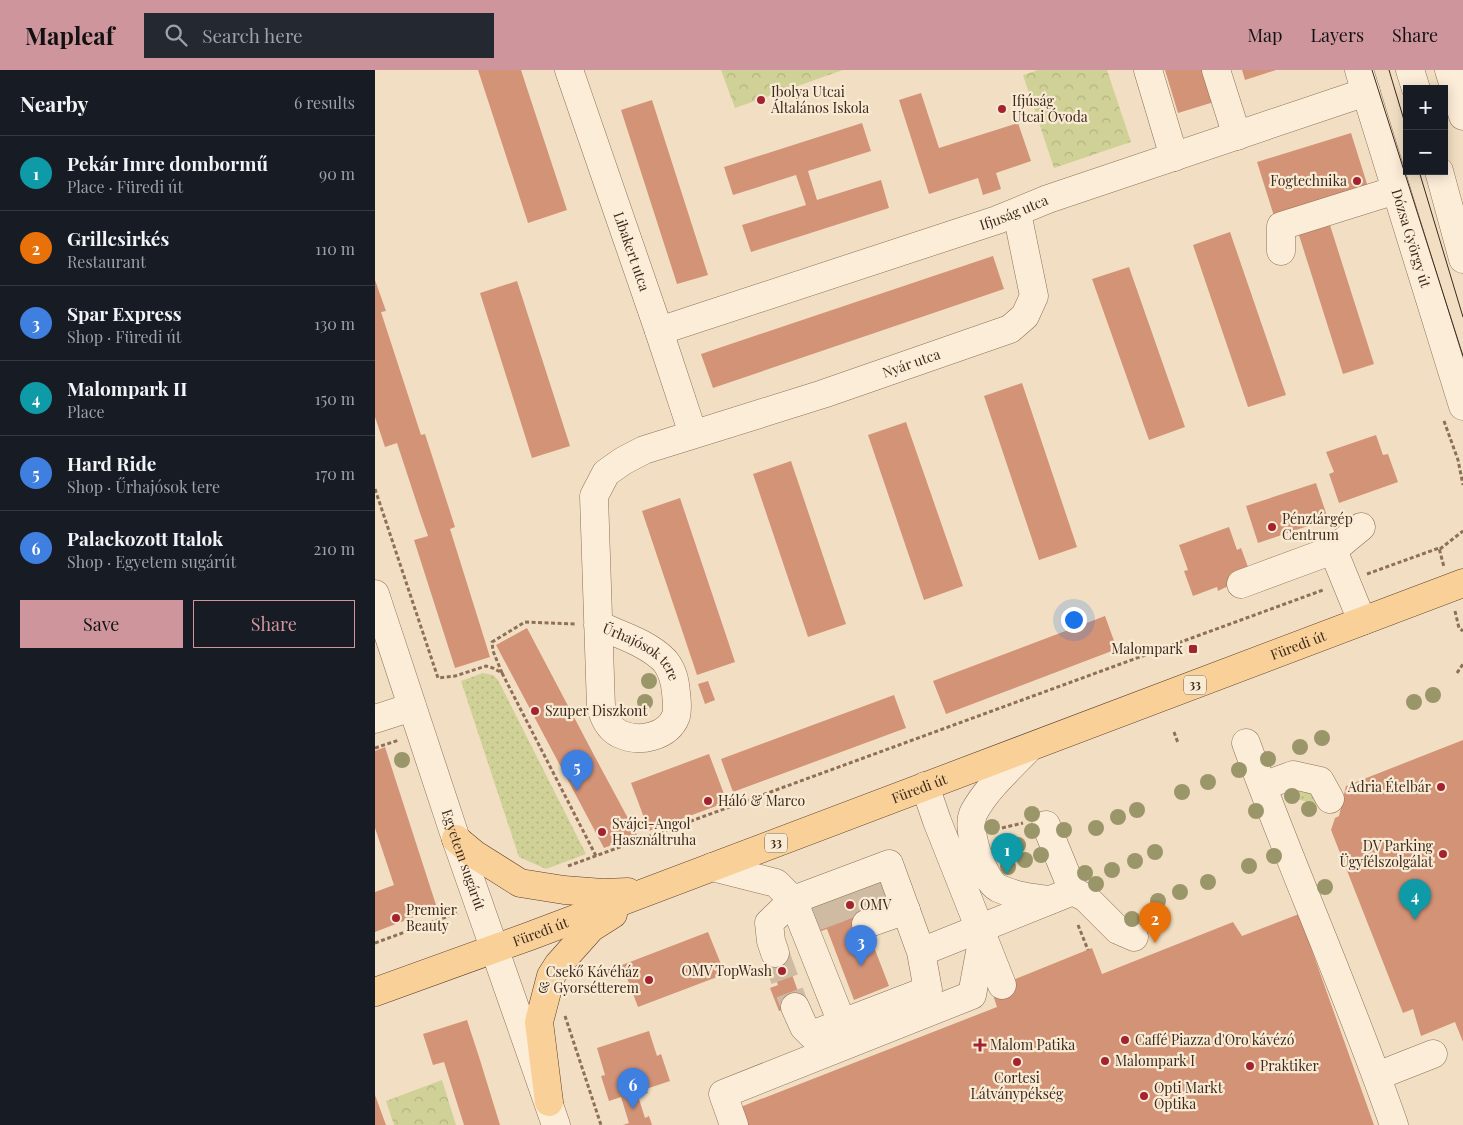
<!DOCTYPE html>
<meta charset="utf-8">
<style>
:root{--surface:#171b24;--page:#242831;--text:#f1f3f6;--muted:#9ea1a6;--line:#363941;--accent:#ce959d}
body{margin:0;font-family:"Playfair Display",serif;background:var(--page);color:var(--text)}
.controls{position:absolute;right:15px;top:15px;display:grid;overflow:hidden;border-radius:0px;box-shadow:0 2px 12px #0003}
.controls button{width:45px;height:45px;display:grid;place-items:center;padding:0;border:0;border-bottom:1px solid var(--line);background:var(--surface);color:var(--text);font:25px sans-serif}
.you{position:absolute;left:698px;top:549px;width:18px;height:18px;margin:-12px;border:4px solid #fff;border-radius:50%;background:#1a73e8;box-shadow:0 0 0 8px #1a73e833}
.badge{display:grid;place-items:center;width:32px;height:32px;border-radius:50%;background:var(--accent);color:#fff;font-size:16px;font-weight:700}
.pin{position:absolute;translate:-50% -41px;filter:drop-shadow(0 1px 2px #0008)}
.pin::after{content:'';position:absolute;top:26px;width:18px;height:15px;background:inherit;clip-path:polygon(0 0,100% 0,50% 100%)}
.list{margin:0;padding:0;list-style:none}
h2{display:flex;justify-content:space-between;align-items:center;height:65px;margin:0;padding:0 20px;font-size:21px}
h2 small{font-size:16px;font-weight:400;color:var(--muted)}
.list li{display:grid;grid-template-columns:32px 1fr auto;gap:15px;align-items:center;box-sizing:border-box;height:75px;padding:0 20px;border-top:1px solid var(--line)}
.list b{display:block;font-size:19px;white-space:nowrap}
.list p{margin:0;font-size:16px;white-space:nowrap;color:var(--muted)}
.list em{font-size:16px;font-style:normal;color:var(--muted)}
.actions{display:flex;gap:10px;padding:15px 20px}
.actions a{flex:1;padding:11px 0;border:1px solid var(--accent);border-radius:0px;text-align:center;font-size:18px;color:var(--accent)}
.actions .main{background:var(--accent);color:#111}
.icon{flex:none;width:28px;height:28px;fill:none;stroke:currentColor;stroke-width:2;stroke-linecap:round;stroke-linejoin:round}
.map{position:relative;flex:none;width:1088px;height:1055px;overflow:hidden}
header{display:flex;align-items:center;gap:30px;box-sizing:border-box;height:70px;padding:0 25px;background:var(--accent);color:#111}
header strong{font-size:24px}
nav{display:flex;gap:28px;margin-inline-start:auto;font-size:18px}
.search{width:350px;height:45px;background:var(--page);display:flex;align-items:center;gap:12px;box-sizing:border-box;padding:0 18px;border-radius:0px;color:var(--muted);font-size:19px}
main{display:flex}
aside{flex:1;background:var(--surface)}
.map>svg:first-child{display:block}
</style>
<header>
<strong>Mapleaf</strong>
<div class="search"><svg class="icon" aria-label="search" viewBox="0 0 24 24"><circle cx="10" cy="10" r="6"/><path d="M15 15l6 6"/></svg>Search here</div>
<nav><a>Map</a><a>Layers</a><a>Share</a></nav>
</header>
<main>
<aside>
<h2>Nearby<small>6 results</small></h2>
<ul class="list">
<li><span class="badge" style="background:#0f9aa8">1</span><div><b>Pekár Imre dombormű</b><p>Place · Füredi út</p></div><em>90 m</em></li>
<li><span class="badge" style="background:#e8710a">2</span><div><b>Grillcsirkés</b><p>Restaurant</p></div><em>110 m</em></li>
<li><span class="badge" style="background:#3f7fe0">3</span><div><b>Spar Express</b><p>Shop · Füredi út</p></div><em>130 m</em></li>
<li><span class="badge" style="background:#0f9aa8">4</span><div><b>Malompark II</b><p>Place</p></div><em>150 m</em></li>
<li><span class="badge" style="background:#3f7fe0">5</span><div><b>Hard Ride</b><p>Shop · Űrhajósok tere</p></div><em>170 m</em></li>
<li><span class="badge" style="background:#3f7fe0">6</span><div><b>Palackozott Italok</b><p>Shop · Egyetem sugárút</p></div><em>210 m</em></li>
</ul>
<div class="actions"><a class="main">Save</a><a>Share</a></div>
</aside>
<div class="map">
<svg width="1088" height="1055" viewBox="0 0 1088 1055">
<defs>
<pattern id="grass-dots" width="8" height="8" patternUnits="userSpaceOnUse" patternTransform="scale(1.25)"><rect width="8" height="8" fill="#d0d196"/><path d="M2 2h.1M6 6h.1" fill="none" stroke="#b4b381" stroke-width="1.8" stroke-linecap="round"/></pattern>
<pattern id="park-crowns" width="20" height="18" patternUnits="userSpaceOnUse" patternTransform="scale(1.25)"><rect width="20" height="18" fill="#d0d196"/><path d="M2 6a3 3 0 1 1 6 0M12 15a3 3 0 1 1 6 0" fill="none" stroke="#b4b381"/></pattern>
</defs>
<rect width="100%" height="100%" fill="#f2dfc3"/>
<path fill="url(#grass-dots)" d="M108,603L118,605L123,610L211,784L171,799L144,787L86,611Z
M930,714L944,734L909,727L912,721Z"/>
<path fill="url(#park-crowns)" d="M346,0H468L360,38Z
M663,0H732L756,72L679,98L648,5Z
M67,1010L81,1055H19L11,1031Z"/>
<path fill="#d39376" d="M103,0H146L192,140L153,153Z
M790,0H829L839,32L803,43Z
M867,0H901L870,10Z
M546,23L564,78L643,53L656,91L621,103L626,119L608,125L603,108L554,124L524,30Z
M277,30L333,205L302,214L246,40Z
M487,53L496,81L433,101L442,130L506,110L514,138L376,182L367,155L431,135L421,105L358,125L349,97Z
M976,63L993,117L899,146L882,92Z
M954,152L999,294L968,304L923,162Z
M855,162L911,325L873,337L818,175Z
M618,186L629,219L338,318L326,284Z
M754,197L810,357L774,370L717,209Z
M0,210L11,241L6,242L46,365L50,364L80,457L75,459L115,587L80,598L39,470L53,466L45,443L22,373L10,377L0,347Z
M142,211L195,376L157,388L105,223Z
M647,313L702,477L664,490L609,326Z
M531,352L588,516L549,530L493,365Z
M1001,365L1008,385L1013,384L1023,412L964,433L954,404L959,402L951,382Z
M416,391L471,554L433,567L378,404Z
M941,413L953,449L883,473L871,436Z
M305,428L360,592L322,605L267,441Z
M854,457L862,480L866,478L876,505L843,521L842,517L818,526L809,501L813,500L804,475Z
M730,546L742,579L571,644L558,611Z
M152,558L220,687L262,765L229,778L121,575Z
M333,611L340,630L330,634L323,614Z
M519,625L531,658L358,722L346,689Z
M1088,670V972L1080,952L1046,966L1038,939L1028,943L956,760L960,748L964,746L971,716Z
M10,677L62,838L0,862V822L19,815L0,758V681Z
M334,684L352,732L274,761L256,713Z
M511,805L521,832L487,846L514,916L479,930L452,859L438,864L428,837Z
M924,844L999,1055H370L363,1038L622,937L616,919L717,878L727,904L858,852L867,866Z
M333,862L350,904L263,937L247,895Z
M408,880L428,935L404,941L395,918L403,915L392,886Z
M92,950L105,990L125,1055H89L69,992L58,995L48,964Z
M274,961L282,986L286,984L295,1011L271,1019L273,1023L263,1026L270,1048L274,1046L277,1055H248L254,1053L246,1027L234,1031L226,1006L230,1005L222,978Z
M0,1025L11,1055H0Z"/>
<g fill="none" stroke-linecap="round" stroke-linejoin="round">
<path stroke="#cebba2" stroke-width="28" stroke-dasharray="28 14" stroke-linecap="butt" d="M493,812L503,839
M469,821L483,857
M446,830L459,866
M400,883L420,937"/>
<g stroke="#8e6f58" stroke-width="29">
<g id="minor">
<path id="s1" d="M194,0L284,261L318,364"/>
<path d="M773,0L799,87"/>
<path d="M841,0L862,66"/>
<path id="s2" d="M984,0L1088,336"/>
<path d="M1035,0L1041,19"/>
<path d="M1074,0L1088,46"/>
<path d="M1064,101L1088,189"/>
<path d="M906,181V156L1021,120"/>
<path id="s3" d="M284,261L622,150L673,129L991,22"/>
<path d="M958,480L987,551"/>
<path d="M866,514L958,480L986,457"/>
<path id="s4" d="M0,524L81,769L181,1055"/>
<path id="s5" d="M223,555C245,565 273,573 290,591C298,601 300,611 301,623C302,631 303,638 301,646C293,667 264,673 245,664C234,659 229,648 226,637L219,426L231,403L248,391L269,380L448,324L635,259L650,246L659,226L642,143"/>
<path d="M0,649L37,637"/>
<path d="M871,673C918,801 974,926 1019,1055"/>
<path d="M654,678C635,698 612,718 599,742C590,758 608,810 623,818C640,826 656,828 675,830"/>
<path d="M550,716L562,751L627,915"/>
<path d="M888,716L918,705L945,711L955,729"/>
<path d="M671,755L698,821"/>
<path d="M337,797L401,813L418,830L394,853L396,871L400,883"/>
<path d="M491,854L531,840"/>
<path d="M546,882L514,794L418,830L467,953L553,920L546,882L698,821L711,828L743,860L759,867"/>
<path d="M420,937L429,957L437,965L467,953"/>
<path d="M1002,1006L1058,984"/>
<path d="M359,1055L348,1024L597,925L608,866"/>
</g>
</g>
<g stroke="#5c3e2c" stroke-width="29">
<g id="major">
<path d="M81,769L99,784L145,813L189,820L228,823L253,822"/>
<path id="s6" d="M0,922L155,866L1088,513"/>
<path d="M174,1032L164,952L176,906L183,895L216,858L238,844"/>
</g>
</g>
<path stroke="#8e6f58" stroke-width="3" stroke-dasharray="4 2.5" stroke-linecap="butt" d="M1069,351L1083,390L1088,415
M0,419L63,608L80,606L111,596L118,598L127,603L221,786
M1065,479L1088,461
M992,504L1064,478L1069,497
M1080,541L1084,558L1088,561
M127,603L118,581L117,572L150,552L200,554
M1082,603L1088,594
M799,662L803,673
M0,678L24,670
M627,758L648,753
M193,796L948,520
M703,855L713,880
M0,873L82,843
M190,946L226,1055"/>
<use href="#minor" stroke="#fcedd8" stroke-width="28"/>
<use href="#major" stroke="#f8d098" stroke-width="28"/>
<path stroke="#3d291d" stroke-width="1" d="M997,0L1088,286
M1014,0L1032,60
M1044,101L1088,247"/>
</g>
<g fill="#9b966a">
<circle cx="274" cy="611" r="8"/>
<circle cx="1058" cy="625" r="8"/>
<circle cx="270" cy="632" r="8"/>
<circle cx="1039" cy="632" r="8"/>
<circle cx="947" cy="668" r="8"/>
<circle cx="925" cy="677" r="8"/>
<circle cx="893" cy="689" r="8"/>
<circle cx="27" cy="690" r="8"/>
<circle cx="864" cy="700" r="8"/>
<circle cx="833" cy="712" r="8"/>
<circle cx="807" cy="722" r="8"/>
<circle cx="917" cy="726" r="8"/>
<circle cx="934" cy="739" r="8"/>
<circle cx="762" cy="740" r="8"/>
<circle cx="881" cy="741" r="8"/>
<circle cx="657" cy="744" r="8"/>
<circle cx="743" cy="747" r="8"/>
<circle cx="617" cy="757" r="8"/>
<circle cx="721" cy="758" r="8"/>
<circle cx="689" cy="760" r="8"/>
<circle cx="657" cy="761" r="8"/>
<circle cx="643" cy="775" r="8"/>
<circle cx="626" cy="781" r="8"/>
<circle cx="780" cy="782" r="8"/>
<circle cx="666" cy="785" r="8"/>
<circle cx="899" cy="786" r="8"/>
<circle cx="650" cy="790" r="8"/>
<circle cx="760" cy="791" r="8"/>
<circle cx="874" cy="796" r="8"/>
<circle cx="633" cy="797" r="8"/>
<circle cx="737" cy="800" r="8"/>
<circle cx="710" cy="803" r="8"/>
<circle cx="833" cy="812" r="8"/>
<circle cx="721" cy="814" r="8"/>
<circle cx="950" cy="817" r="8"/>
<circle cx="805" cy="822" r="8"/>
<circle cx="783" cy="831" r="8"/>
<circle cx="757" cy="849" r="8"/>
</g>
<g fill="#a32331" stroke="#f9ead4" stroke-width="2">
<circle cx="386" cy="30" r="5"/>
<circle cx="627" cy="39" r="5"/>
<circle cx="982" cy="111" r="5"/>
<circle cx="897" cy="457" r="5"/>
<rect x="813" y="574" width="10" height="10" rx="2.5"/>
<circle cx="160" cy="641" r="5"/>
<circle cx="1066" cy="717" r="5"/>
<circle cx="333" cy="731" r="5"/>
<circle cx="227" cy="762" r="5"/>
<circle cx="1068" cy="784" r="5"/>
<circle cx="475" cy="835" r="5"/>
<circle cx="21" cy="848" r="5"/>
<circle cx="407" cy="901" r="5"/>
<circle cx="274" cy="910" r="5"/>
<circle cx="750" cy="970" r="5"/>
<path d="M602.5 967.5h5v5h5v5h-5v5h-5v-5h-5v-5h5z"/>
<circle cx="730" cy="991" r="5"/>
<circle cx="642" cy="992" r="5"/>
<circle cx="875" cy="996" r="5"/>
<circle cx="769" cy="1026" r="5"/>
</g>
<g text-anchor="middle" stroke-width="4.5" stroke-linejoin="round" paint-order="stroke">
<g fill="#f9ead4" stroke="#756354" stroke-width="1">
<rect x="809" y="605.5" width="22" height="19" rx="4"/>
<rect x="390" y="763.5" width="22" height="19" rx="4"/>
</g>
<g font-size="12" font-weight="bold" fill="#3d291d">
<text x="820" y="619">33</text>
<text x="401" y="777">33</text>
</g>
<g font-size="14" fill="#3d291d" stroke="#f9ead4" text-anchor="start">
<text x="396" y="27">Ibolya Utcai<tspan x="396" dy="16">Általános Iskola</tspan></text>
<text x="637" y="36">Ifjúság<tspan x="637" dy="16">Utcai Óvoda</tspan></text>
<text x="972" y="116" text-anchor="end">Fogtechnika</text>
<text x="907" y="454">Pénztárgép<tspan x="907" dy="16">Centrum</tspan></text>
<text x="808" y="584" text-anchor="end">Malompark</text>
<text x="170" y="646">Szuper Diszkont</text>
<text x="1056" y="722" text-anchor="end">Adria Ételbár</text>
<text x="343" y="736">Háló &amp; Marco</text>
<text x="237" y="759">Svájci-Angol<tspan x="237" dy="16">Használtruha</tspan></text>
<text x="1058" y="781" text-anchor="end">DV Parking<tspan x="1058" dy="16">Ügyfélszolgálat</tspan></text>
<text x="485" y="840">OMV</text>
<text x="31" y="845">Premier<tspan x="31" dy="16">Beauty</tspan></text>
<text x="397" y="906" text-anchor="end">OMV TopWash</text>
<text x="264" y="907" text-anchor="end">Csekő Kávéház<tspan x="264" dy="16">&amp; Gyorsétterem</tspan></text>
<text x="760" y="975">Caffé Piazza d'Oro kávézó</text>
<text x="615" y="980">Malom Patika</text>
<text x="740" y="996">Malompark I</text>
<text x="885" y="1001">Praktiker</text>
<text x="642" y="1013" text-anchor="middle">Cortesi<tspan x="642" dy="16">Látványpékség</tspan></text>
<text x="779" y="1023">Opti Markt<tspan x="779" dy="16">Optika</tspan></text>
</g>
<g font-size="14" fill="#3d291d" stroke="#f9ead4">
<text dy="5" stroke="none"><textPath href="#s3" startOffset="374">Ifjuság utca</textPath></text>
<text dy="5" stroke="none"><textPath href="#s2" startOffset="176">Dózsa György út</textPath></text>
<text dy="5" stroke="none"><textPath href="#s1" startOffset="192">Libakert utca</textPath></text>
<text dy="5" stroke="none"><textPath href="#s5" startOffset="796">Nyár utca</textPath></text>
<text dy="5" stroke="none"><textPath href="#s6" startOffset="986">Füredi út</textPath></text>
<text dy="5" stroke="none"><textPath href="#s5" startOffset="52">Űrhajósok tere</textPath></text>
<text dy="5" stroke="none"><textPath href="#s6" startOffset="581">Füredi út</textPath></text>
<text dy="5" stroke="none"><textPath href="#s4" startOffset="280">Egyetem sugárút</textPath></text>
<text dy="5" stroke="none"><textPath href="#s6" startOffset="176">Füredi út</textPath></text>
</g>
</g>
</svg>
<div class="controls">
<button>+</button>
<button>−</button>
</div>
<div class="you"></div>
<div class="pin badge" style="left:632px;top:804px;background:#0f9aa8">1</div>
<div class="pin badge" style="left:780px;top:873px;background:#e8710a">2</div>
<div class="pin badge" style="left:486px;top:896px;background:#3f7fe0">3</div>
<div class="pin badge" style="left:1040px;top:850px;background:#0f9aa8">4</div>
<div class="pin badge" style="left:202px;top:721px;background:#3f7fe0">5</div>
<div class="pin badge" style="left:258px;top:1039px;background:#3f7fe0">6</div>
</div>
</main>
